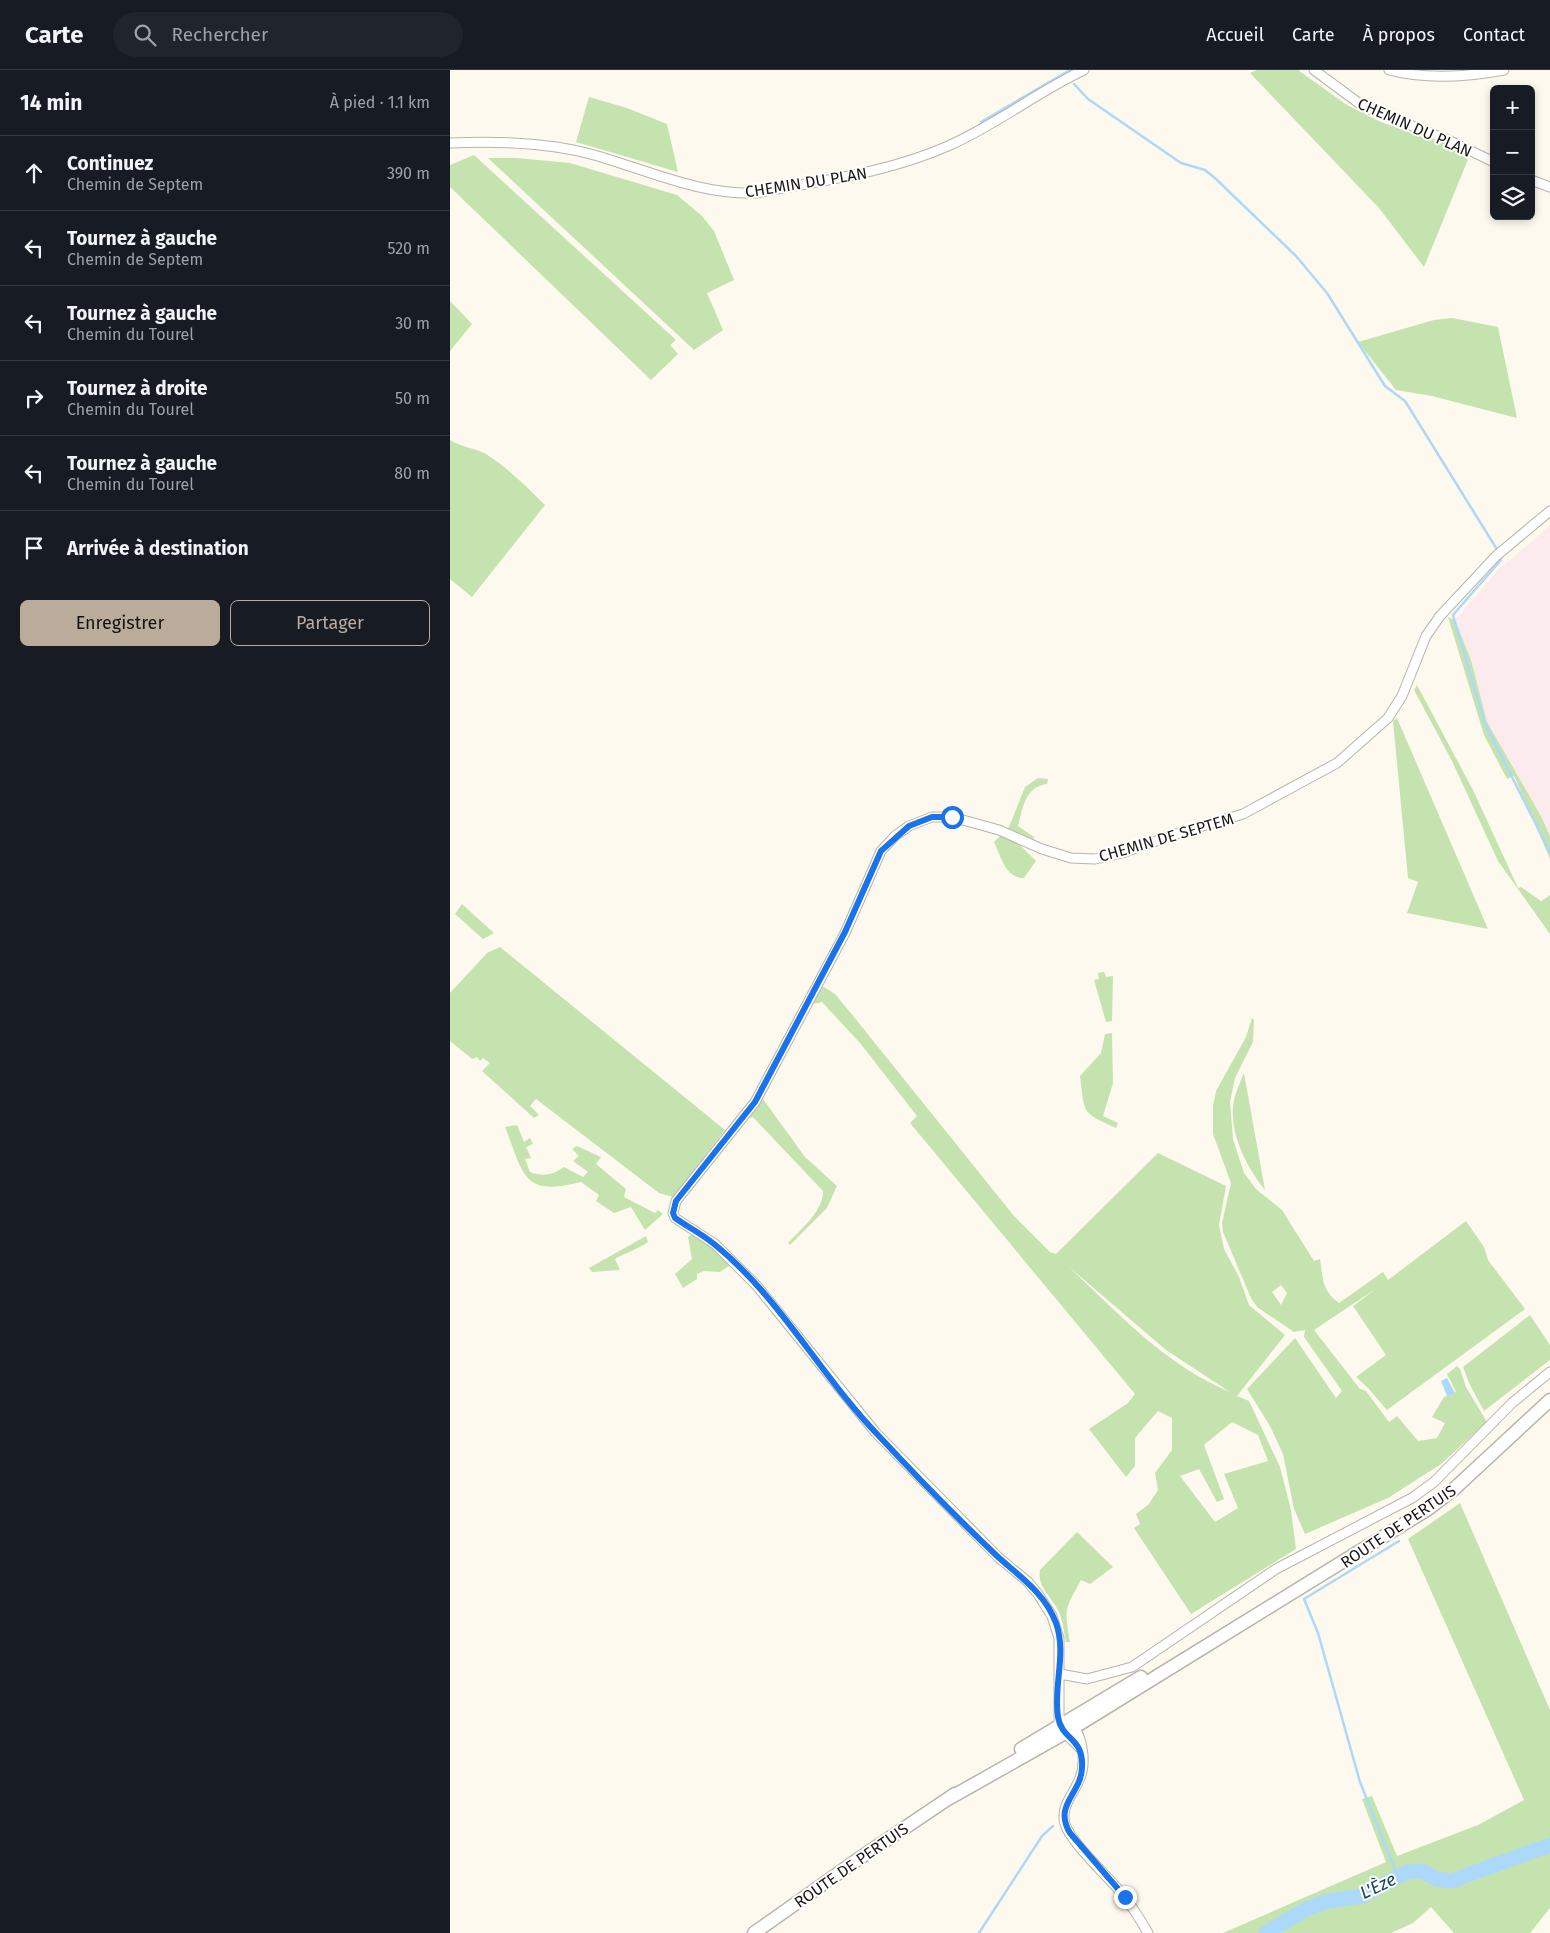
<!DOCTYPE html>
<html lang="fr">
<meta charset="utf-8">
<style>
:root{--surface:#171b24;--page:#20242c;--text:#f1f3f6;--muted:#9ea1a6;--line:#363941;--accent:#baab9b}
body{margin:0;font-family:"Fira Sans",sans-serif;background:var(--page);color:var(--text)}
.controls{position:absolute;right:15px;top:15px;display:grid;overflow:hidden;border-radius:8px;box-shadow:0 2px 8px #0003}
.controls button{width:45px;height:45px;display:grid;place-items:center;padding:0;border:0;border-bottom:1px solid var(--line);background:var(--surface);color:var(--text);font:25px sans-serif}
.stop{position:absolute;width:15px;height:15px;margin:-11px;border:4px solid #1a73e8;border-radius:50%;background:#fff}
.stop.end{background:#1a73e8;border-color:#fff;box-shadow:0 1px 5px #0008}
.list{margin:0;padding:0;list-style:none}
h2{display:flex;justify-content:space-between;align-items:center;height:65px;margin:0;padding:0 20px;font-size:21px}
h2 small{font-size:16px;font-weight:400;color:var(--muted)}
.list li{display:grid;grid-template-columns:32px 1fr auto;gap:15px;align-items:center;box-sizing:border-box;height:75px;padding:0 20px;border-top:1px solid var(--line)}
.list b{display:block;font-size:19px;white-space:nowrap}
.list p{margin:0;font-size:16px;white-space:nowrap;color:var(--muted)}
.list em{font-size:16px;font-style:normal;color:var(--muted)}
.actions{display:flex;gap:10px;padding:15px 20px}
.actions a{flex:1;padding:11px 0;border:1px solid var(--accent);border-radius:8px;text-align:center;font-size:18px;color:var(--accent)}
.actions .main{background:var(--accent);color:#111}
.icon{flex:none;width:28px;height:28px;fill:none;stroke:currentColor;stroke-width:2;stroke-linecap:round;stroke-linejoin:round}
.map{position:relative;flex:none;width:1100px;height:1863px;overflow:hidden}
header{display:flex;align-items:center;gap:30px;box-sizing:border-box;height:70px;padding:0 25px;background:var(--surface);border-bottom:1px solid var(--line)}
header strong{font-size:24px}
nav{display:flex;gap:28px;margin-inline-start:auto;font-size:18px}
.search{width:350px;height:45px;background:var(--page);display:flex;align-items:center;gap:12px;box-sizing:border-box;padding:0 18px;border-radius:28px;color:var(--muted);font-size:19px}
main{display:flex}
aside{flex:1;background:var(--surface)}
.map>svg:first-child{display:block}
</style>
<header>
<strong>Carte</strong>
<div class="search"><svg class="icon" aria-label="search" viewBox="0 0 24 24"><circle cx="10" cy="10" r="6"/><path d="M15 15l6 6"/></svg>Rechercher</div>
<nav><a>Accueil</a><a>Carte</a><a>À propos</a><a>Contact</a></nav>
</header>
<main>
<aside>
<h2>14 min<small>À pied · 1.1 km</small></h2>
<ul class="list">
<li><svg class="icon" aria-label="ahead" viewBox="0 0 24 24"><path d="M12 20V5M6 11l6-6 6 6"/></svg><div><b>Continuez</b><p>Chemin de Septem</p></div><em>390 m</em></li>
<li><svg class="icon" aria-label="left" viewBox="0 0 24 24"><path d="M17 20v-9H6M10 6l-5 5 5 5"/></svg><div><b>Tournez à gauche</b><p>Chemin de Septem</p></div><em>520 m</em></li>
<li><svg class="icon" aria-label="left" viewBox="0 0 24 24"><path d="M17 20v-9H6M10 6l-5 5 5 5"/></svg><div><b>Tournez à gauche</b><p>Chemin du Tourel</p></div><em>30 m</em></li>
<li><svg class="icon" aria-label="right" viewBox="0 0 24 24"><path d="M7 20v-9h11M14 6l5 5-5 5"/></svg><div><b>Tournez à droite</b><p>Chemin du Tourel</p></div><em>50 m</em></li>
<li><svg class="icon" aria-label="left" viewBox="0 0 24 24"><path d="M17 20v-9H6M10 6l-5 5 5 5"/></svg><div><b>Tournez à gauche</b><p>Chemin du Tourel</p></div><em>80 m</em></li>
<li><svg class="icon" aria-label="arrive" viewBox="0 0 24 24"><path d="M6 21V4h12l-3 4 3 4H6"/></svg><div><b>Arrivée à destination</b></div></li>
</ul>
<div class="actions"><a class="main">Enregistrer</a><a>Partager</a></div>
</aside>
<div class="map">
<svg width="1100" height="1863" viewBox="0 0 1100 1863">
<rect width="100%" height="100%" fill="#fef9ee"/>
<path fill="#fbebec" d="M1100,456V766L1092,748L1037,652L1021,590L1005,550L1050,498Z"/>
<path fill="#c5e3af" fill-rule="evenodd" d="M807,0H848L897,35L931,52L1000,77L1019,87L974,197L929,138L800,3Z
M139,27L177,38L217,54L228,102L126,72Z
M24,85L226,270L220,275L228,284L201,310L0,117V95Z
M38,88H67L120,93L227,125L252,146L264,161L284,210L257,223L273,260L244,280Z
M0,231L22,254L0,281Z
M1002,248L1048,257L1067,348L982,326L946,320L908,272L984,250Z
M0,370C11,377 25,378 36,384C58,398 77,417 95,435L22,527L0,509Z
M998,547L1005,550L1021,590L1037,652L1092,748L1100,766V789L1064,706L1057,709L1034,665Z
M967,615L1024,722L1068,818L1071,817L1091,831L1100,825V864L1048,791L1002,691L964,620Z
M947,648L1038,859L957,843L968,812L958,808L943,651Z
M588,708L598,709L597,714C575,717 573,737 568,756L584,767L583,771L572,768L571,776L586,791L574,808C555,808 551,786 544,772L559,757L575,717Z
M12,834L44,863L33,869L5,844Z
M50,877L275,1060L223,1127L209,1123L86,1029L80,1036L89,1045L84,1048L32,1001L40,993L33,988L30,991L27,987L22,989L0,971V923L37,883Z
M654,902L656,907L663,906L662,951L656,952L644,910L649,909L648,903Z
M371,915L385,924L404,947L564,1146L600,1182L606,1184L708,1083L776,1116L769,1155L774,1179L789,1207L799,1235L835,1265L787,1326L799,1331L830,1397L841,1440L846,1479L741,1544L684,1458L690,1454L686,1444L699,1434L708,1420L705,1403L722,1380V1348L708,1341L685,1368V1396L676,1407L639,1359L678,1333L685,1324L460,1053L467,1046L410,973L372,932L363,934L359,940L313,1029L355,1087L387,1116L377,1138L340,1175L338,1173C350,1160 374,1140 373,1121L303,1047L299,1048L280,1070ZM618,1196L716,1280L780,1322C715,1295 668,1243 618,1196ZM782,1352L808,1365L818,1391L774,1404L788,1438L765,1452L730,1406L749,1399L767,1432L774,1429L754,1375Z
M802,948L804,950L803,972L785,1008L780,1032L783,1069L794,1103L806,1119L832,1140L864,1191L870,1189C873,1210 872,1220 889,1233L933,1202L938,1210L1016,1151L1034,1177L1038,1190L1075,1239L937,1340L918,1318L906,1307L936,1285L903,1236L927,1218L864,1260L910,1319L916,1321L939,1352L947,1346L968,1371L987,1368L995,1353L982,1347L994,1327L1006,1322L997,1304L1007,1296L1010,1299L1016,1317L1037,1352L991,1394L938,1428L855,1464L844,1439L833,1384L820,1356L797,1319L845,1268L886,1328L892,1321L854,1267L855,1260L844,1262L807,1237L801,1228L773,1162L772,1153L781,1113L763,1064V1036L766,1021L796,967ZM831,1215L837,1223L831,1235L822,1222Z
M662,963L663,1013L653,1046L668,1053L666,1058C631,1042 635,1044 630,1006L651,983L655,964Z
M794,1003L815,1120C797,1097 781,1067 783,1037C784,1025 790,1013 794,1003Z
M67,1055L74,1072L80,1068L83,1074L76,1077L81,1088L75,1089L80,1102C93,1107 103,1105 114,1097L133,1107L138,1102L123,1091L129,1086L122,1079L127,1076L151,1087L146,1094L176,1119L174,1127L205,1143L208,1140L213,1144L195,1160L181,1137L164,1143L146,1131L149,1125L131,1112C72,1127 74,1105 55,1057Z
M243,1163L282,1194L270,1202L254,1201L247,1204V1209L233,1218L225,1204L242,1189L238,1167Z
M196,1166L198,1172C187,1180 176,1182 165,1189L170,1200L142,1202L139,1198Z
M1080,1245L1100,1275V1290L1034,1341L1020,1315L1013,1297Z
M1010,1433L1100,1640V1838L1080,1863H1004L981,1837L963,1853L941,1863H773L936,1792L912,1729L922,1726L947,1786L1028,1755L1074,1730L958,1469Z
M627,1462L663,1497L640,1514L631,1510C615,1540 614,1537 620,1572H616C614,1563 613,1551 609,1542C602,1527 587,1518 590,1500Z"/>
<path fill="#acd9fa" d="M997,1308L1005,1323L997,1326L991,1311Z"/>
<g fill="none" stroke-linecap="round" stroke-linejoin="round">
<path stroke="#acd9fa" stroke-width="2.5" d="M624,14L638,29L731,93L755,100L766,109L846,186L877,223L935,316L955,331L1048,481
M531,52L620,0
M1050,486L1051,490L1003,545L1035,654L1100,782
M948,1807L910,1712L868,1563L854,1529L949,1471
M529,1863L592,1766L603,1756"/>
<path stroke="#acd9fa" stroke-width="15" d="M816,1863L858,1838L879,1831L912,1826L957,1802L971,1801L987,1809L1001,1811L1100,1775"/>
<g stroke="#b9b4aa" stroke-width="11">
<path id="minor" d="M864,0L914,37L998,70L1044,92
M939,0C977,10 1017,7 1054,0
M0,73C47,71 98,72 144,85C197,100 249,125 306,123C370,111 437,103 498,76C546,55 587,22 634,0
M1081,110L1100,117
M610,1604L637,1609L682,1597L826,1499L962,1428L984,1412L1062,1333L1100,1302
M620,1656L624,1657C633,1670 636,1693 630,1708C624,1724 610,1736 615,1754C620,1771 655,1804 668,1819C680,1833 689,1847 698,1863
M632,1680L615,1663L609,1652V1568L602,1546L588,1524L578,1512L548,1487L426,1363L307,1216L265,1174L225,1148L223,1143L226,1131L305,1032L395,863L431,781L445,766L459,756L482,747H502L549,760L592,779L621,788L645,789L672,783L729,763L793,744L887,693L938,648L952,626L976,566L990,546L1046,486L1100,441"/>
</g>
<g stroke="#b9b4aa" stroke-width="15">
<path id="secondary" d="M571,1679L691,1607
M498,1729L615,1663L978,1439L1004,1419L1100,1330
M304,1863L407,1790L505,1724"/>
</g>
<use href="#minor" stroke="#fff" stroke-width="9"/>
<use href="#secondary" stroke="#fff" stroke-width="12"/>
</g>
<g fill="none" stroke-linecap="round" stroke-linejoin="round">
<path stroke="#1a73e8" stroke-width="6" d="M502,747H482L459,756L431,781L395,862L305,1032L226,1131L223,1143L225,1148C238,1157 252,1164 264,1174C329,1226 371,1306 428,1365C466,1406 506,1447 547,1486C569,1506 595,1523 606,1553C617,1584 603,1616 608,1647C612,1671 634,1667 632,1698C631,1724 603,1735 620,1763L675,1827"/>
</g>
<g text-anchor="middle" stroke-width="4" stroke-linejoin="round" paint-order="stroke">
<g font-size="16" fill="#191714" stroke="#fff">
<text transform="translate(965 57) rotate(24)" y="6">CHEMIN DU PLAN</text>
<text transform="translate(356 112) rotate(-9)" y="6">CHEMIN DU PLAN</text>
<text transform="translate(716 767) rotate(-16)" y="6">CHEMIN DE SEPTEM</text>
<text transform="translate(948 1456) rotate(-34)" y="6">ROUTE DE PERTUIS</text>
<text transform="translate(401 1795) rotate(-35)" y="6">ROUTE DE PERTUIS</text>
</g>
<g font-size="18" font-style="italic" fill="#1b4661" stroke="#fff">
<text transform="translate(928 1816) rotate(-26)" y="6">L'Èze</text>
</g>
</g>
</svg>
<div class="controls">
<button>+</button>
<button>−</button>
<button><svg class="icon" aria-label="layers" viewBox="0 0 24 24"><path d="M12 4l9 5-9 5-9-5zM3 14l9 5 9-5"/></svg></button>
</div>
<div class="stop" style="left:502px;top:747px"></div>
<div class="stop end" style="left:675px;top:1827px"></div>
</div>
</main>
